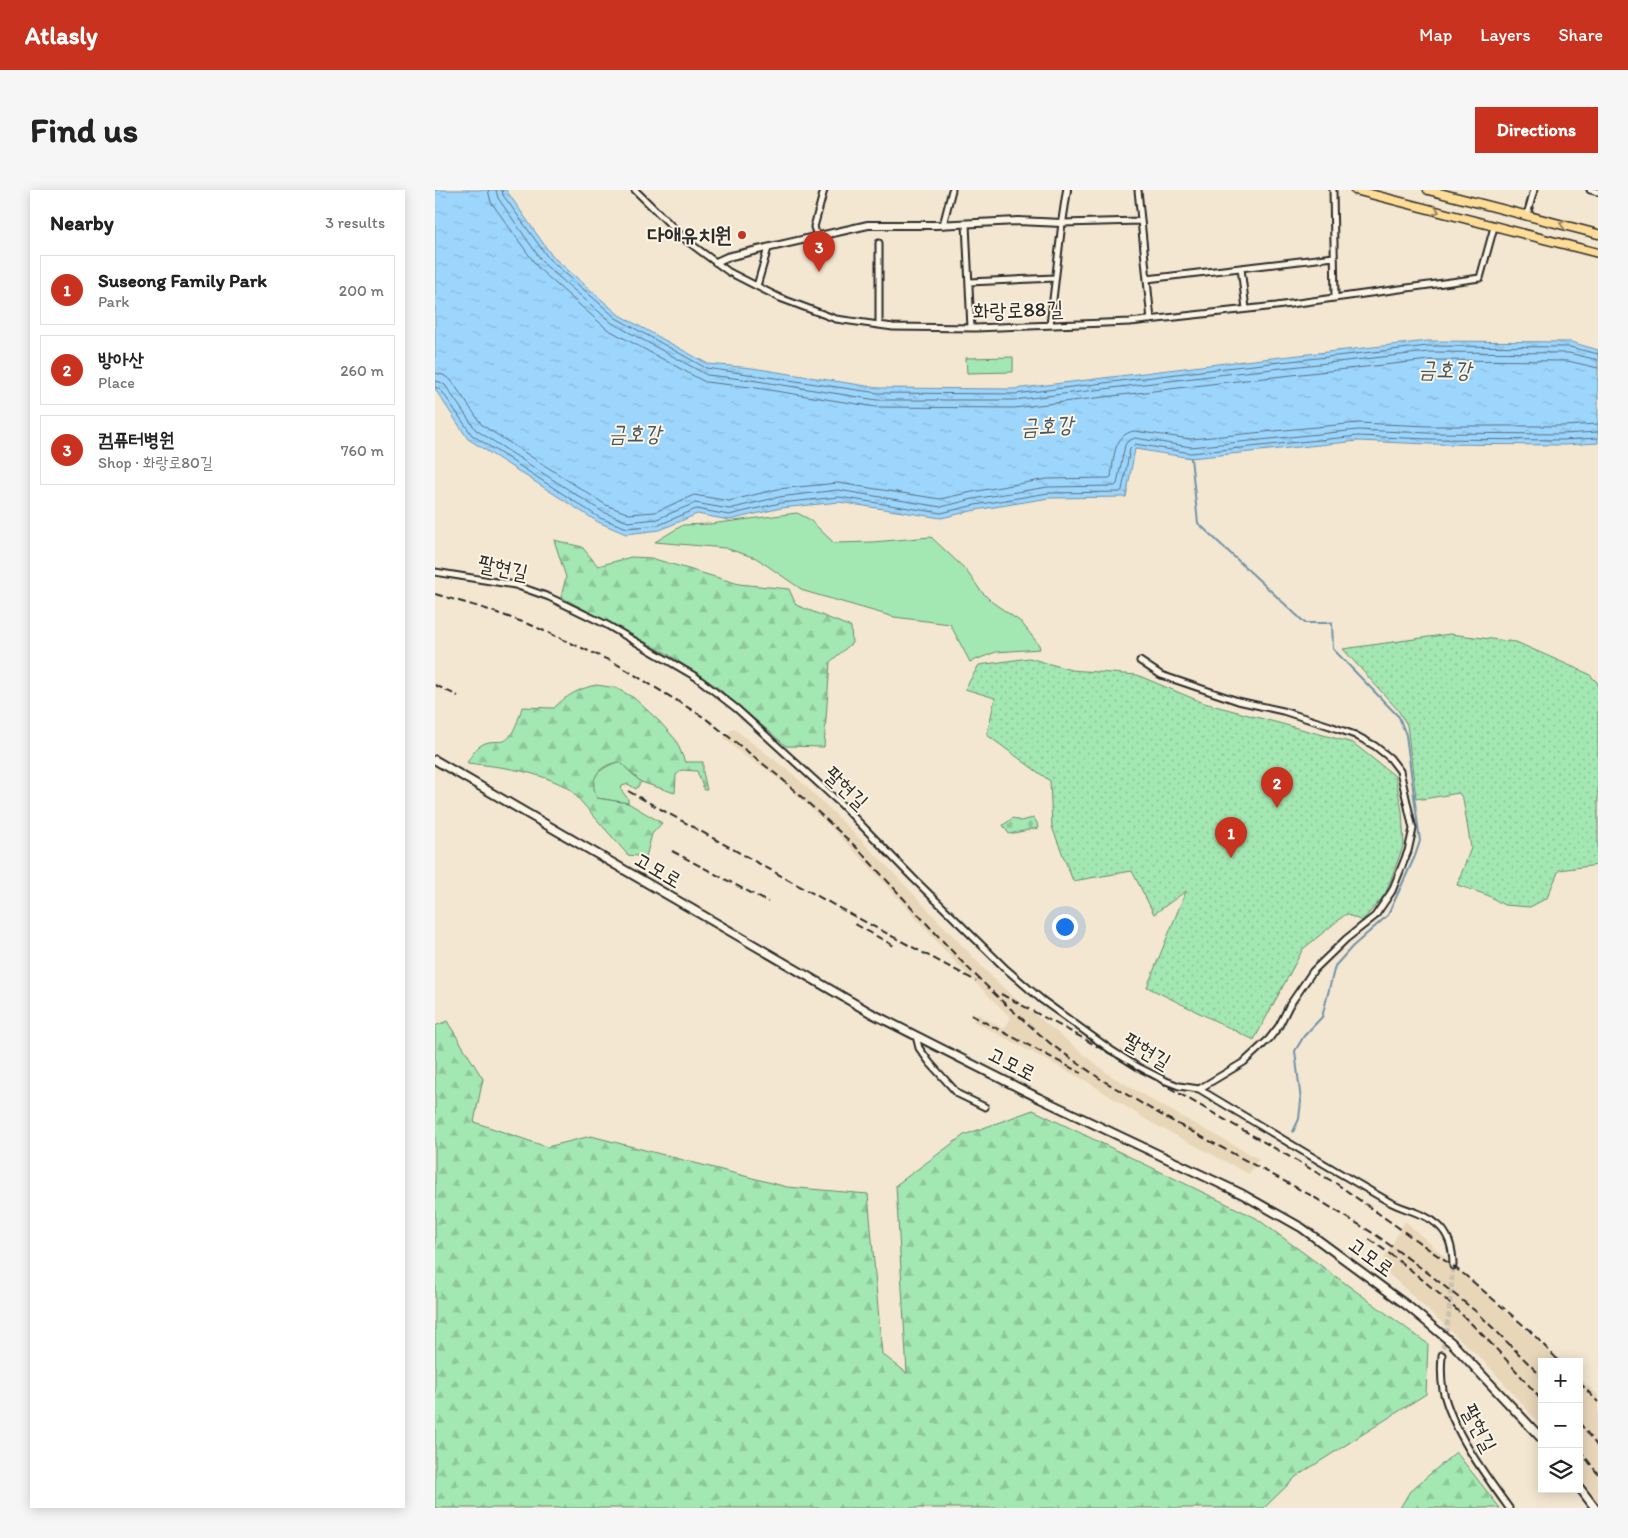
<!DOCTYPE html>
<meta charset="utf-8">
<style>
:root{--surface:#fff;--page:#f6f6f6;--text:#222;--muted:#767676;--line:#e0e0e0;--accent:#c8321e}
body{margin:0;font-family:Itim,"Poor Story",sans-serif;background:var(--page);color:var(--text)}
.controls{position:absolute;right:15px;bottom:15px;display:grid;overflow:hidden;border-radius:0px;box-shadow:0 2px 12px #0003}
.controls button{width:45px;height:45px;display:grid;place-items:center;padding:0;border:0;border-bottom:1px solid var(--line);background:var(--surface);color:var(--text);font:25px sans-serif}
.you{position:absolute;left:629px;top:736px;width:18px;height:18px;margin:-12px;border:4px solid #fff;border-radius:50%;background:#1a73e8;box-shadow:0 0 0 8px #1a73e833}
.badge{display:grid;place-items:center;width:32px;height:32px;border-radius:50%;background:var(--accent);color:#fff;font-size:16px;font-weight:700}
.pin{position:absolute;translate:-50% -41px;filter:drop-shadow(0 1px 2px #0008)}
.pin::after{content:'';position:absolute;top:26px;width:18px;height:15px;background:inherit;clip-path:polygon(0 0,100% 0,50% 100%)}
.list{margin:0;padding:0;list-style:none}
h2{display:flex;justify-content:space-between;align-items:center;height:65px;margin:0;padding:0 20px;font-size:21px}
h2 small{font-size:16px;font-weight:400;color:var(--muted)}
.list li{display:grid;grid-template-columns:32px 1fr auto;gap:15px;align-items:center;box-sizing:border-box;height:70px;margin:0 10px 10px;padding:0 10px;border:1px solid var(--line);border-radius:0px}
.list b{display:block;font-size:19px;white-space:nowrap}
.list p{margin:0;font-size:16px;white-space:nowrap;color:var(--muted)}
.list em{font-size:16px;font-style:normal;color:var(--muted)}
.icon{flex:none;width:28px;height:28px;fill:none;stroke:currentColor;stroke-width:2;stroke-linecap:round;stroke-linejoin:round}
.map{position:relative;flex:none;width:1163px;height:1318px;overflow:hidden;border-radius:0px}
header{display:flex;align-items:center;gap:30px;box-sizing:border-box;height:70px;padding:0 25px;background:var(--accent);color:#fff}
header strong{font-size:24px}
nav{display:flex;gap:28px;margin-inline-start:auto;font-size:18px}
.intro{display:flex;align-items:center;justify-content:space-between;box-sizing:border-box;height:120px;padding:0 30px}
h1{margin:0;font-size:35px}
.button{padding:12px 22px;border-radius:0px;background:var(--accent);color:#fff;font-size:18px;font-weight:700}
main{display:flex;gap:30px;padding:0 30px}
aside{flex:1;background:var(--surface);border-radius:0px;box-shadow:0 2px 12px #0003}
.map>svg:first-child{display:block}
</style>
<header>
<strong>Atlasly</strong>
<nav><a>Map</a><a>Layers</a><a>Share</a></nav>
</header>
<div class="intro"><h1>Find us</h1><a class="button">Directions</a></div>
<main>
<aside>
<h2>Nearby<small>3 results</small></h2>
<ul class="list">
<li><span class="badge">1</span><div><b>Suseong Family Park</b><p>Park</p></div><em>200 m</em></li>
<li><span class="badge">2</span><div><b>방아산</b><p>Place</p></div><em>260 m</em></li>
<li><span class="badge">3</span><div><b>컴퓨터병원</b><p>Shop · 화랑로80길</p></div><em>760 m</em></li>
</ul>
</aside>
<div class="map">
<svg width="1163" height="1318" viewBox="0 0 1163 1318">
<defs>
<pattern id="forest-firs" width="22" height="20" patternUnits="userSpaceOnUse" patternTransform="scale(1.25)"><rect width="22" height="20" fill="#a3e7b2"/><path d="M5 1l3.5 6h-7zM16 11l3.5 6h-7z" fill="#8cc699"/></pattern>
<pattern id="cemetery-stones" width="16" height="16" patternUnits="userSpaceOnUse" patternTransform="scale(1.25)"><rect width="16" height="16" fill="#a3e7b2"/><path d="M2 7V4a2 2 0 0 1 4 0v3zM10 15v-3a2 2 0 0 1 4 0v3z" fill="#8cc699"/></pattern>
<pattern id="park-dots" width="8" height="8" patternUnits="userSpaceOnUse" patternTransform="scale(1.25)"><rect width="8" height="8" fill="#a3e7b2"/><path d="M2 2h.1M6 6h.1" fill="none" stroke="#8cc699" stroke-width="1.8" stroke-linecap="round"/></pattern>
<pattern id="water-ripples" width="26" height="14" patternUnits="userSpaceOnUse" patternTransform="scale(1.25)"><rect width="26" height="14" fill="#9dd6fd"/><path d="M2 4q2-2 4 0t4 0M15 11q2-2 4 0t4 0" fill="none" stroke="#87b8d9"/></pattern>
</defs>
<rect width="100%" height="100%" fill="#f3e7d1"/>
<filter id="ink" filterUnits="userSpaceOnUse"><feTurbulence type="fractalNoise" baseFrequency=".02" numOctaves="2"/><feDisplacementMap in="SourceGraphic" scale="10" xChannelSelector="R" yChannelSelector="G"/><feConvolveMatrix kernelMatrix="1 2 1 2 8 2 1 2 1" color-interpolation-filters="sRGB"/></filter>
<g filter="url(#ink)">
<path fill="#e8d6b9" d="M298,538L359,585L399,623L450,674L552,782L576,805L673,884L722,913L824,969L814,984L715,932L653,892L538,831L543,824L569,839L576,828L522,774L435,677L394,635L344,589L330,578L308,565L289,548Z
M970,1031L1126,1172H1107V1237L1052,1174L945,1076Z
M1144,1188L1163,1205V1315L1144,1284Z"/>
<path fill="#a3e7b2" stroke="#67896e" d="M578,167V182L532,183L531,168Z
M362,323L374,329L399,353L437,352L496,347L530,379L546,401L557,412L586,432L604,455L605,459L561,462L535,472L515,434L459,427L369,401L321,368L290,358L220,352L248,335L275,334Z
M182,572H185L206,592L201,599L193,594L187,596L186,600L193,609V613L162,608C152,587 163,580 182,572Z"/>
<path fill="url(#forest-firs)" stroke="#67896e" d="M119,350L147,357L163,376L196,367L216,368L304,394L354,399L361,415L416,437L417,453L395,472L389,557L351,556L282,497L231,463L126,407L131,387Z
M162,495L181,498L199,508L224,531L241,550L250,572H268V582L272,600H269L262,581L247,580L241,585L240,603L206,592L185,572C164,574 153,589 162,608L193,613L227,633L217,644L211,667L193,665L135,599C103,581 68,577 32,573C37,564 43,554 54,552C59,551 65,552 69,551C78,548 85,525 87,517L119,518C130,506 147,497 162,495Z
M12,831L48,889L39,932L112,957L156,946L352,997L433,1004L447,1164L472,1183L461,995L529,945L598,920L821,1028L993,1154L991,1204L862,1286L829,1318H0V836Z
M1021,1262L1065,1318H965L975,1301Z"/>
<path fill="url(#cemetery-stones)" stroke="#67896e" d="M578,628L585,631L599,628L602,633L603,638L574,644L568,635Z"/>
<path fill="url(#park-dots)" stroke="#67896e" d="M1015,444L1081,452L1154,484L1163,493V675L1124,680L1112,708L1095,717L1069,715L1052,705L1022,695L1036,658L1028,609L1024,603L988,609L981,608L972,535L963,520L908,459Z
M594,468L636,480L702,485L769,513L918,553L960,586L967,621L969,654L950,705L927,731L911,724L868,759L819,850L712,797L751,701L719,724L697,681L638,691L617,637L615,591L552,545L560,508L530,499L544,475Z"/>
<path fill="url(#water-ripples)" stroke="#6f92a9" d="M0,0H71L117,66L184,125L273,174L317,178L444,198L579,199L782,174L993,151L1136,152L1163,160V253L1129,255L993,254L923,251L756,268L700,259L691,307L614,308L541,320L506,328L404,312L346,318L294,330L262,324L225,340L191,344L163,332L33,249L0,199Z"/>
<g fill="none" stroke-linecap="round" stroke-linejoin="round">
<path stroke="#596f7f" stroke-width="1" d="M53,0L56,12L104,79L172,139L270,192L315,197L441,217L579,218L784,193L994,170L1133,171L1163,178
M61,0L63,8L109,74L177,133L272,185L316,190L442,210H579L783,185L993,162L1134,163L1163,170
M67,0L68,5L114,69L181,128L271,178L443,203L580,204L782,179L993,156L1135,157L1163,164
M0,183L8,185L16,190L47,235L171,315L194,324L220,322L259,305L294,311L343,299L403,293L505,309L537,302L612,289L674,288L676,287C679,269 678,245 699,241L756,249L923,233L993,236H1128L1163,234
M0,191L5,192L10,195L41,240L168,322L193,332L222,329L260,313L294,319L344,307L403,300L506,317L538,309L613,297L680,296L682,294L690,255L693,251L700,248L756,257L923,240L993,243L1128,244L1163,242
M0,197L6,200L37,245L165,328L192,338L224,335L261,319L294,325L345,313L404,307L506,323L540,315L613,303L685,302L687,300L695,259L700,254L756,263L923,246L993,249L1128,250L1163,248"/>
<path stroke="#6f92a9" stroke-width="2" d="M756,268L763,333L870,433H897L898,459L964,527L971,545L985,651L980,666L953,725L917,757L900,776L887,827L869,846L860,861L866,911L864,929L858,942"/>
<path stroke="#cbc1b0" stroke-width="5" stroke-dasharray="5 2.5" stroke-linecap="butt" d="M1007,1165L1014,1123L1018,1076"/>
<g stroke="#2b2b2b" stroke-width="9">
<path id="minor" d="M200,0L252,51L294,82L345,108L401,129L458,137L540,138L695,132L841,116L1045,88L1059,37
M703,0L716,130
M898,0L900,108
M1155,0L1163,2
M1092,25L1099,0
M531,34L536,138
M508,35L517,0
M382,46L379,37L389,0
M444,53V135
M806,78L811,119
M712,89L899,67
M534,92L620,88
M322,96L333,58
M615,135L627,33L706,31
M0,382L80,395L114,407L172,435L261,487L302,519L407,615L478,688L571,779L607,810L676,860L703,877L731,891L744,896L764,899C826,936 888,974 951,1010C967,1020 989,1022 1003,1035C1015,1045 1018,1061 1018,1076
M705,471L726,485L803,511L848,521L895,536L920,545L940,556L955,568L965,581L978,639L973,661L957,701L940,726L911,749L878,781L854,816L844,836L834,849L809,872L764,899
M481,846L484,858L495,873L523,904L550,917
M1007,1165C1006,1177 1006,1189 1008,1200C1017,1240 1050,1285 1074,1318"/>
</g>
<g stroke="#2b2b2b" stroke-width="10">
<path id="tertiary" d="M281,72L292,67L433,35H501L583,31L627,33L632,0"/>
</g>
<g stroke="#2b2b2b" stroke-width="11">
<path id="secondary" d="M0,570L436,823L604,908L807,1004L867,1038L974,1117L1017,1153L1107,1249
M1144,1297L1160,1318"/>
</g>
<g stroke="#2b2b2b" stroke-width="11">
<path id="primary" d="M920,0L1163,63
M993,0L1163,44"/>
</g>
<use href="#minor" stroke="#fcf5e5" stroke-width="5"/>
<use href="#tertiary" stroke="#fcf5e5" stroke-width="6"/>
<use href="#secondary" stroke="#fcf5e5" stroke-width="7"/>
<use href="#primary" stroke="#ffdd96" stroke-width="8"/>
<path stroke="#2b2b2b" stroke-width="2" stroke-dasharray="8 4" stroke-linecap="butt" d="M0,404L51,419L96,435L180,473L270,528L347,589L421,657L529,774L568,812L617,855L667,890L728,926L877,1006L941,1045L993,1083L1044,1124L1107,1187
M0,495L23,506
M193,601L406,719L541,791
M237,661L333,712
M420,734L459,756
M566,804L644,846L902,994L1030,1085L1094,1140L1125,1172
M536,825L646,883
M934,1049C999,1094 1057,1150 1107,1211
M1144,1192L1163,1212
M1144,1232L1163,1257
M1144,1259L1163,1284"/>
</g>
<defs><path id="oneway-chevron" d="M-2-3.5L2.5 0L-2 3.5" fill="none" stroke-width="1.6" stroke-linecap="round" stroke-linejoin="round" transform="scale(1.25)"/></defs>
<g stroke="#958460">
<use href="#oneway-chevron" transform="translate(1001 21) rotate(15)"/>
<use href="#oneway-chevron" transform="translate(1128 34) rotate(-166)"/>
</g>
</g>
<circle fill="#c8321e" stroke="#fcf5e5" stroke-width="2" cx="307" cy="45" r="5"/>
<g text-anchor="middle" stroke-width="4" stroke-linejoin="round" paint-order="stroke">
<g font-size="21" font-weight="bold" fill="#2b2b2b" stroke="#fcf5e5" text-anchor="end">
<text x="297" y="52">다애유치원</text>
</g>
<g font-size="21" fill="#2b2b2b" stroke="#fcf5e5">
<text transform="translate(583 120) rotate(-2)" y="7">화랑로88길</text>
<text transform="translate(68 378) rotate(12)" y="7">팔현길</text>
<text transform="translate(411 598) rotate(43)" y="7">팔현길</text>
<text transform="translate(223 680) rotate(30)" y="7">고모로</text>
<text transform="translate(712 861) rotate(30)" y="7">팔현길</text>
<text transform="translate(577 874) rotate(27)" y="7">고모로</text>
<text transform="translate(936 1067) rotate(36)" y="7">고모로</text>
<text transform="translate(1044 1238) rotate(62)" y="7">팔현길</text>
</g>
<g font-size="22" font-style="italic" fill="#485660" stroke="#fcf5e5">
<text transform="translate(1010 179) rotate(1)" y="8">금호강</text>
<text transform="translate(612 235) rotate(-3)" y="8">금호강</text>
<text x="200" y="251">금호강</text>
</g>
</g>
</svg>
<div class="controls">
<button>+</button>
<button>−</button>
<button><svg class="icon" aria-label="layers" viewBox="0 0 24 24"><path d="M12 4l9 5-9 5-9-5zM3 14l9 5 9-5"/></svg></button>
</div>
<div class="you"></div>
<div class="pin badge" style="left:796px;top:668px">1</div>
<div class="pin badge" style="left:842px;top:618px">2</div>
<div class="pin badge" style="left:384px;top:82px">3</div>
</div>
</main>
